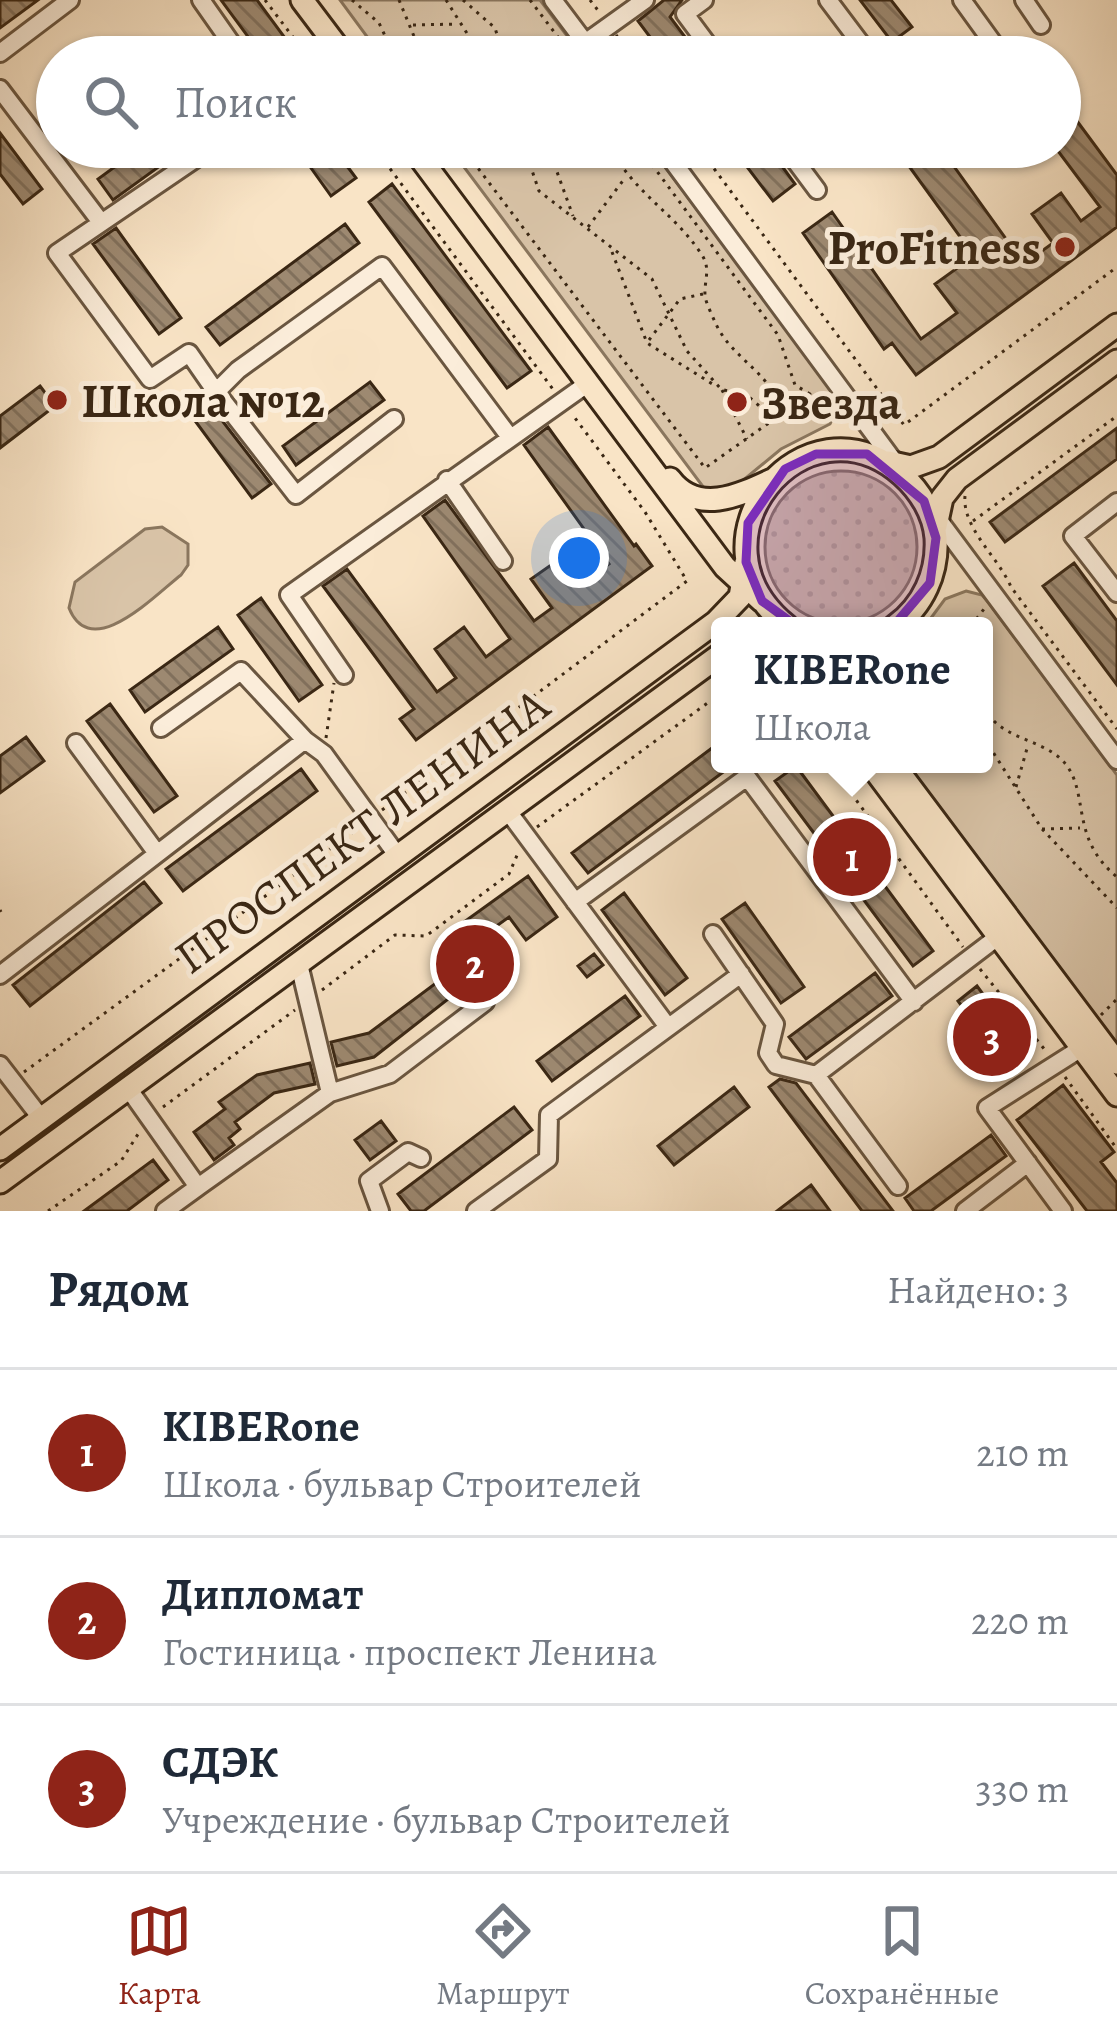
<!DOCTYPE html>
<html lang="ru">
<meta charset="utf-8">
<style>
:root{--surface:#fff;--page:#f6f6f7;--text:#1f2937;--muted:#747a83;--line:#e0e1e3;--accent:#8f2418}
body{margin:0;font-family:Alegreya,serif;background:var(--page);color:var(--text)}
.you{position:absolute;left:579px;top:558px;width:42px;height:42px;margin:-30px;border:9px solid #fff;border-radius:50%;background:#1a73e8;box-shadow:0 0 0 18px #1a73e833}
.badge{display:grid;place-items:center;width:78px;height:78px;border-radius:50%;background:var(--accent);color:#fff;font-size:39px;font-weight:700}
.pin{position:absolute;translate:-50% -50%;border:6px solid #fff;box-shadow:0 3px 12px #0006}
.popup{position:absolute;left:711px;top:617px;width:282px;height:156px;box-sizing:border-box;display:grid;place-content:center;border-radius:12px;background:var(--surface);filter:drop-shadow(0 3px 9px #0005);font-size:39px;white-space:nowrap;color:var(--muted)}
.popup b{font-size:45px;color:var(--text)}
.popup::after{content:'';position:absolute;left:50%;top:100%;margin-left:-24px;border:24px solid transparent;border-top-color:var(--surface)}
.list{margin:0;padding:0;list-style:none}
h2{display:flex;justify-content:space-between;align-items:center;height:156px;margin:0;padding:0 48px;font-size:51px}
h2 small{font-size:39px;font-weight:400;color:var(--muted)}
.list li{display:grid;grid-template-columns:78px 1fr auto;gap:36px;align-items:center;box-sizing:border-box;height:168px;padding:0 48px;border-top:3px solid var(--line)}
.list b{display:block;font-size:45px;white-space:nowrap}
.list p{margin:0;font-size:39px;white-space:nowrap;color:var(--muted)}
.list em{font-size:39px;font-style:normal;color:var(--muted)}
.icon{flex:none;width:66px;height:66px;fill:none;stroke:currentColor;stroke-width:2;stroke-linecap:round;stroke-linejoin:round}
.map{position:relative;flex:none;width:1117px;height:1211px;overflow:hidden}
.search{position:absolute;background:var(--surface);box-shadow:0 3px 9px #0004;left:36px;right:36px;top:36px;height:132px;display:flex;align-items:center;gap:30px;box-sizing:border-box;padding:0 42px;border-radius:66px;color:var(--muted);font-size:45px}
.sheet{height:660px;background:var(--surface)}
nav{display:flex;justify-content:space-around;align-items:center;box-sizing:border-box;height:168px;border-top:3px solid var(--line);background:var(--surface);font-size:33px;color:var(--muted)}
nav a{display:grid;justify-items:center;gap:6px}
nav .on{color:var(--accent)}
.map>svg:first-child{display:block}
</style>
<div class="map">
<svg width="1117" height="1211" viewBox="0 0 1117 1211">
<defs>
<pattern id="grass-dots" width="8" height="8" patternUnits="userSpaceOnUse" patternTransform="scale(3)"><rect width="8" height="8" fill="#d9c4a8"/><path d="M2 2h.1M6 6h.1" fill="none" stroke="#bba890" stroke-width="1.8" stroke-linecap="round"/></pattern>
<pattern id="building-back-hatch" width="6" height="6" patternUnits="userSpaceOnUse" patternTransform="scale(3)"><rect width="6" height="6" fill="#9d8971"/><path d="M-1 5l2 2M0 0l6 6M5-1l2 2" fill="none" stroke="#81705c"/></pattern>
</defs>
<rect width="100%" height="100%" fill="#f9e4c6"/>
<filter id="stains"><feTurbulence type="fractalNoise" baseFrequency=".00167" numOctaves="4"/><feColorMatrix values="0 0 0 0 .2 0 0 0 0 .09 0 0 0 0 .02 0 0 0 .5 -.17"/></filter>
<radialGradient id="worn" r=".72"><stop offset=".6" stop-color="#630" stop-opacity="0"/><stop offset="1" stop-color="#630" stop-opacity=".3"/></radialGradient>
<path fill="url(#grass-dots)" stroke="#8a765e" stroke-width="3" d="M765 547a76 76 0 1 1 152 0a76 76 0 1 1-152 0Z"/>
<path fill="#d9c4a8" stroke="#8a765e" stroke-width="3" d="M340,0H540L583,57H382Z
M449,147H650L833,390L838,408L830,424L781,449L735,487L715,492L704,488Z
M162,527L188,544V565L181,575C155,595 91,663 69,608L75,582L145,529Z
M966,591L982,595L988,602L1117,775V1044L906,764H984V626H925L945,599Z"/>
<path fill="url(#building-back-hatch)" stroke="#3a2714" stroke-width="3" d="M0,0H38L0,28Z
M221,0H257L299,57H263Z
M664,0H682L670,17L700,57H665L638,21Z
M860,0H891L912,27L892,42Z
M1060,98L1117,175V227L916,375L892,343L884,349L803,233L832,212L921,339L957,313L935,284L974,256L906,162L928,147H940L1024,264L1053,243L1032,214L1061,193L1081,221L1100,207L1055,147H1060Z
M0,133L42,189L23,204L0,174Z
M142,147H186L113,200L98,179Z
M296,147H333L356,178L331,196Z
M732,147H768L795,184L773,201Z
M392,184L531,371L507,388L369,202Z
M345,224L359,243L220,345L206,327Z
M116,228L181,318L159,334L93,244Z
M370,382L384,400L296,465L283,446Z
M40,386L55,406L0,448V416Z
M207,401L271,484L252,498L190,414Z
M548,427L634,546L636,544L652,566L416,740L400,719L414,709L323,586L347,569L437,692L456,678L435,649L464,627L486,657L510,639L423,516L445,500L534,621L552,608L531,579L561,558L581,585L609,564L524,445Z
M1117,428V459L1005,542L990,522Z
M1074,563L1117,621V685L1043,586Z
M261,598L322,685L299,701L238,615Z
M218,627L233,649L145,712L130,690Z
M110,704L177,796L154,812L87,721Z
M26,737L44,761L0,793V756Z
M720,742V764H734L588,873L572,853Z
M796,766L933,951L913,966L775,781Z
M301,769L317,791L183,891L166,869Z
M528,876L557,917L526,940L509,917L481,937L498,960L374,1057L337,1066L331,1042L369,1033L459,966L439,940Z
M144,882L161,903L30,1006L13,985Z
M624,893L687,978L665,995L602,910Z
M745,903L804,987L781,1003L722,919Z
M594,954L603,965L587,977L578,966Z
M875,973L892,996L806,1059L789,1037Z
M977,986L1027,1054L1007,1068L958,1001Z
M625,996L640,1016L552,1081L537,1061Z
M310,1063L315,1084L274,1093L235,1122L240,1129L229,1138L234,1145L214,1160L194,1132L225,1109L219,1102L257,1075Z
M780,1079L796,1083L893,1211H862L769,1087Z
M1063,1085L1114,1152L1101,1162L1117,1183V1211H1087L1017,1120Z
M734,1087L749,1107L674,1165L658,1146Z
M514,1107L532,1130L424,1211H411L398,1194Z
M381,1121L396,1141L370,1160L355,1140Z
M991,1135L1006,1156L931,1211H914L905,1198Z
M153,1160L168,1180L127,1211H84Z
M811,1185L830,1211H777Z"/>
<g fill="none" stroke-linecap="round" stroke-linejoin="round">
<g stroke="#6a5640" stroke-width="22">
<path id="minor" d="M201,0L241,57
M553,0L596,57
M704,0L685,14L717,57
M828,0L871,57
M962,0L1001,54
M1024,0L1041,25
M585,43L645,0
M0,53L70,0
M0,89L100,221
M213,147L57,253L150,379L189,353L216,392
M662,147L899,468
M785,147L817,190
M394,419L296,495L216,392L238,370L382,266L509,436
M447,480L503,561
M1117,502L1073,536L1117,593
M935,515L1117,760
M344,675L289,595L587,384
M161,728L241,671L305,740
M76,743L156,852
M507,810L668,1027
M575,902L747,777L914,1002
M713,934L775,1024L768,1053L776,1065L816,1075L999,936
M299,964L330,1093
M0,975L305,740L324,754L397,855
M0,1065L41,1118
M816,1075L898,1186
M128,1088L198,1187L165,1211
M198,1187L330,1093L390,1074L485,1002
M380,1211L369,1181L408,1152L421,1158
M476,1211L548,1159L549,1115L741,974
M965,1211L1028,1163
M1063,1211L987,1108L1091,1042"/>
</g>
<g stroke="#3a2714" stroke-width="27">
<path id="major" d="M302,0L345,57
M412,147L725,567L762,601
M888,462L911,467L939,457L1117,325
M670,479C697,515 738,496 772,480
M936,526L942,498L957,479L1117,361
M787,626C680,540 805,390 902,475C920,491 934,514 936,538C938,573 923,606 895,626
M870,764L1117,1095
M893,764L1117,1063
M0,1149L716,622L740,597L746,562
M0,1182L720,655"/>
</g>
<path stroke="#3a2714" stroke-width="3" stroke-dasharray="3 6" stroke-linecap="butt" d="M265,0L308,57
M352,0L379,23L395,57
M399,0L418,46L428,57
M446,0L482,57
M463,0L495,28L504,57
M530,0L573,57
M590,0L600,13
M413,25L458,24
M616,35L632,57
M374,147L555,392
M462,147L705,468L810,394L795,385L778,335L639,147
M524,147L539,191L652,279L687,351L721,389L749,397L773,418
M548,147L573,216
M610,147C635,194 672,211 700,252C712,268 704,279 705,296C706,303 712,315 715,322C728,352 757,366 774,393L769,412
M698,147L904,425L1117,267
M588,227L625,178
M612,252L647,343L714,385
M649,340L680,299L703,294
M722,390L747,439
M965,496C962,528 999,558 1011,587L1117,729
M973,521L1117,416
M971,626L984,609
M984,706C997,738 1038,738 1061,759C1092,789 1067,836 1117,877
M326,738L334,683
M984,738L1042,829L1117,908
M830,764L963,947
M1016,787L1028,745
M382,810L687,581L645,512L572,414
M537,827L720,694
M1042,829L1080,828
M0,910L1,912
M980,969L1045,1050
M322,990L395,935L426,936L509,874L518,853
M1101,1015L1117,999
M24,1072L360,827
M1065,1077L1117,1149
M163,1107L295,1010
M48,1211L121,1161L140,1131"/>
<use href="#minor" stroke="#fbedda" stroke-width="16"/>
<use href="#major" stroke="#f9e4c6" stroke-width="21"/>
</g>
<path fill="#7b2cbf" fill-opacity="0.2" stroke="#7b2cbf" stroke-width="9" stroke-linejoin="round" d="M816,454H867L924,501L936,538L930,583L891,629L814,639L762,601L746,562L748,523L785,469Z"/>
<g fill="#8f2418" stroke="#fbedda" stroke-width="4.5">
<circle cx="1065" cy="247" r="12"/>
<circle cx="57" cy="400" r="12"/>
<circle cx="737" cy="402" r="12"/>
</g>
<g text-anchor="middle" stroke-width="10" stroke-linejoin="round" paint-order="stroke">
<g font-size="48" font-weight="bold" fill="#3a2714" stroke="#fbedda" text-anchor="start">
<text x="1041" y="264" text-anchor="end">ProFitness</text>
<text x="81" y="417">Школа №12</text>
<text x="761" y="419">Звезда</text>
</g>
<g font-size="48" fill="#3a2714" stroke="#fbedda">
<text transform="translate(361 830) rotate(-36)" y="17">ПРОСПЕКТ ЛЕНИНА</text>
</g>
</g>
<rect width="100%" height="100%" filter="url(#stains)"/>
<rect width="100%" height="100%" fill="url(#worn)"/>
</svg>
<div class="you"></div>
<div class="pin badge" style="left:852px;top:857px">1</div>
<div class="popup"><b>KIBERone</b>Школа</div>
<div class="pin badge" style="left:475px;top:964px">2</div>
<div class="pin badge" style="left:992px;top:1037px">3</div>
<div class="search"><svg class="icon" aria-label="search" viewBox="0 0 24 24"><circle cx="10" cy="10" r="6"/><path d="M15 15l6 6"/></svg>Поиск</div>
</div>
<section class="sheet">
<h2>Рядом<small>Найдено: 3</small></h2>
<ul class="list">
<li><span class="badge">1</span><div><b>KIBERone</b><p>Школа · бульвар Строителей</p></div><em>210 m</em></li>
<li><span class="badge">2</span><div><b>Дипломат</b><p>Гостиница · проспект Ленина</p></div><em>220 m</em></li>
<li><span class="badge">3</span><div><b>СДЭК</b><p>Учреждение · бульвар Строителей</p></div><em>330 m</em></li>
</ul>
</section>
<nav>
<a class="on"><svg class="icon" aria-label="map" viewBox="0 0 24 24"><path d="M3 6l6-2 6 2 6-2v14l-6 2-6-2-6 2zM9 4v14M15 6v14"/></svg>Карта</a>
<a><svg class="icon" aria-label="directions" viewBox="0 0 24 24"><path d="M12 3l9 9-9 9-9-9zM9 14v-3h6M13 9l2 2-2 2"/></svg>Маршрут</a>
<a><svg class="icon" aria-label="saved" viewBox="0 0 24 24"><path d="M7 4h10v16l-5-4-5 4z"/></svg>Сохранённые</a>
</nav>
